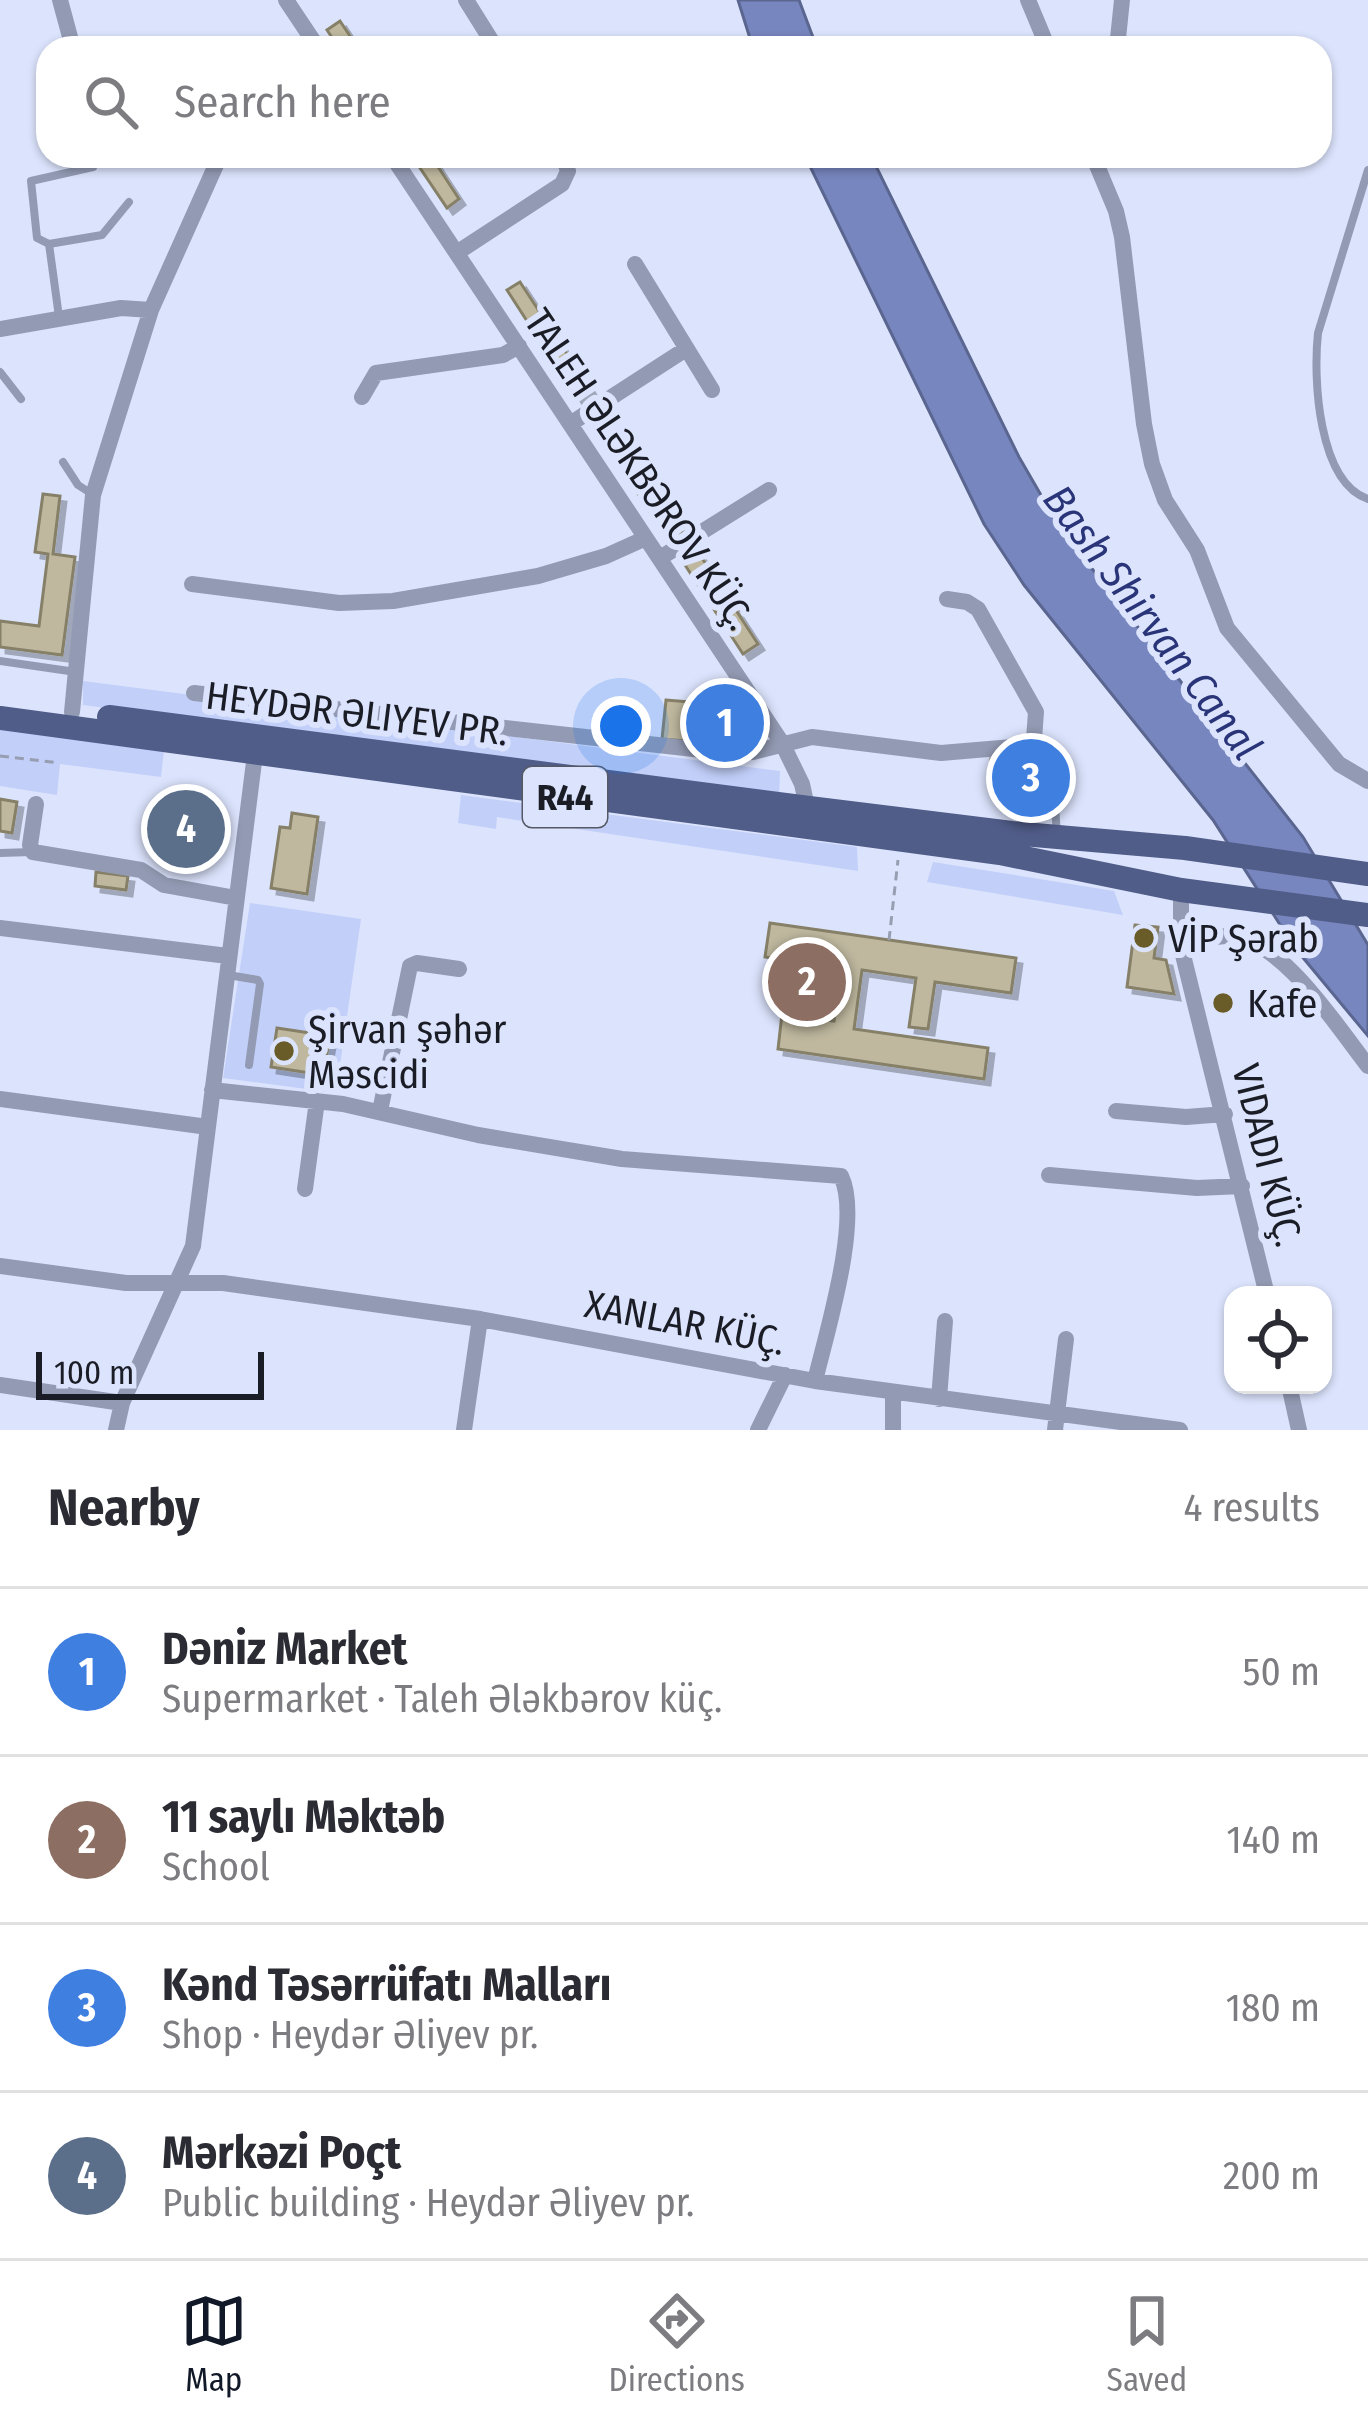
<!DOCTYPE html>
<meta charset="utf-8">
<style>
:root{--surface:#fff;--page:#f2f2f3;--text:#2b2b33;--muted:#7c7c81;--line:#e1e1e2;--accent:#111827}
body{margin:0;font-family:"Fira Sans Condensed",sans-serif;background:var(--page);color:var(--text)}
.controls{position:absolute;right:36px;bottom:36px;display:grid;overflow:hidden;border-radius:24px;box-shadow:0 3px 9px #0004}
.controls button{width:108px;height:108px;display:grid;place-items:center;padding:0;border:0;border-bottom:3px solid var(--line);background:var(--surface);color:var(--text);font:60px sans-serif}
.scale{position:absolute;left:36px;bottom:30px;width:228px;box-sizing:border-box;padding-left:12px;border:6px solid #1b1d26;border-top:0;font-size:33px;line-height:42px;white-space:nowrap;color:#1b1d26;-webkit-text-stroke:9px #dce4fd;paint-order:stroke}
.you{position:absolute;left:621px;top:726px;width:42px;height:42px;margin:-30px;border:9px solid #fff;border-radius:50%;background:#1a73e8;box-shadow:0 0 0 18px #1a73e833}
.badge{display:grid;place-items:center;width:78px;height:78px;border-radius:50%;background:var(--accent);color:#fff;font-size:39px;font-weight:700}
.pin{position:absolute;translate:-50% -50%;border:6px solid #fff;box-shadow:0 3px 12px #0006}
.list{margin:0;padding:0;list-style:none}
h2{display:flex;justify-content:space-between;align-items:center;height:156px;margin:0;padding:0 48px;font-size:51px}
h2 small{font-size:39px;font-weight:400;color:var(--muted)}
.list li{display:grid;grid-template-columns:78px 1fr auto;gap:36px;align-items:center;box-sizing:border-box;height:168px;padding:0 48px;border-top:3px solid var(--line)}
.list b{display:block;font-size:45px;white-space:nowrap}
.list p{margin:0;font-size:39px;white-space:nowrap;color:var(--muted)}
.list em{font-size:39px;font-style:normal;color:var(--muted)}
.icon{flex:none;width:66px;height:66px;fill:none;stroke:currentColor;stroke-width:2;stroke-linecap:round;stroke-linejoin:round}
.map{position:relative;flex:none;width:1368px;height:1430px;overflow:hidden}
.search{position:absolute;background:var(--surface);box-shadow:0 3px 9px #0004;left:36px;right:36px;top:36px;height:132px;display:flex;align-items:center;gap:30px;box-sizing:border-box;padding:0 42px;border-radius:36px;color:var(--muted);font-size:45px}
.sheet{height:828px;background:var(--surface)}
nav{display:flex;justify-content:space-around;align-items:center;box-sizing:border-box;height:168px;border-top:3px solid var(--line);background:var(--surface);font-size:33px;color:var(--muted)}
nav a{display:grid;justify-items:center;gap:6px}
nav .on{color:var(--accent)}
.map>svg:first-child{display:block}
</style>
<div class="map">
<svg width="1368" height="1430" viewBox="0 0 1368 1430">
<defs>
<filter id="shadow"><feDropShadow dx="6" dy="6" stdDeviation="0" flood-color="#0004"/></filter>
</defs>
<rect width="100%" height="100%" fill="#dce4fd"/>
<path fill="#c2cff9" d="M83,681L780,771L779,798L83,705Z
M0,727L164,750L161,777L60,764L57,795L0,786Z
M461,795L857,847L858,871L497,817L496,829L458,823Z
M933,862L1114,891L1123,915L927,882Z
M250,903L361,919L336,1093L223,1078Z"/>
<path fill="#7786be" stroke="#5b6690" stroke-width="3" d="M738,0H799L817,48H753Z
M805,156H871L1019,457L1060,528L1303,837L1368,945V1036L1295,948L1213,820L1024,585L984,524Z"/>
<path fill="#bfb89f" stroke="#868068" stroke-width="3" filter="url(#shadow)" d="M340,21L358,48H339L327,30Z
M412,156H431L459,199L447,208Z
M520,282L590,389L576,397L507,290Z
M606,415L683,533L670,542L592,424Z
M43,494L60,496L53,554L75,557L62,655L0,647V621L39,626L48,554L35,552Z
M700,555L758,644L743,654L685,565Z
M666,700L738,706L735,745L662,739Z
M1062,758L1063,788H992L991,759Z
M0,799L17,802L12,833L0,831Z
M292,813L318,817L307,894L271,888L280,827L290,828Z
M96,872L128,876L126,890L95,886Z
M770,923L1016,958L1011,993L935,982L928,1029L909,1027L916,978L862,970L854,1029L988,1048L984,1079L778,1049L782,1014L834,1021L842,968L765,957Z
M1135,925L1158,927L1154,958L1166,960L1174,994L1127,987Z
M277,1028L330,1036L323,1075L271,1067Z"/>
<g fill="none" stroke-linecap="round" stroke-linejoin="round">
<path stroke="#989eb1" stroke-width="3" stroke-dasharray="9 6" stroke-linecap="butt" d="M0,756L59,763
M889,940L898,860"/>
<path stroke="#939bb4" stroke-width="8" d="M1368,170L1318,333C1313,378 1318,482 1368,499
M49,244L37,238L31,181L93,167
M59,317L49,244L102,235L129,202
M0,372L21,399
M63,462L78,485L92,494
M0,661L76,672
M996,797L1050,800L1055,806L1057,835
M0,853L32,852
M228,975L258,980L260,984L249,1065"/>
<path stroke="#939bb4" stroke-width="16" d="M60,0L73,48
M286,0L318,48
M466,0L496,48
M1028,0L1048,48
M1117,48L1122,0
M392,156L782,743L802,784L809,816
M1093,156L1116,211L1122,237L1144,424L1152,464L1165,500L1197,550L1227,628L1339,764L1368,781
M458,252L562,184L568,171L563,156
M635,264L712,390
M0,329L121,308L151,310L220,156
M362,397L376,373L503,355L519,346
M570,424L686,349
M660,558L769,490
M192,584L339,603L393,601L538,576L606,556L646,538
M194,693L729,753L753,752L812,737L941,753L1023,746L1034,739L1036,712L978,609L967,602L947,599
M72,712L93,495L151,310
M36,804L30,845L33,852L141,870L164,885L236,898
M1181,890V947L1267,1295
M0,928L228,956
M1181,947C1195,943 1212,936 1227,936C1281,936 1337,1027 1368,1066
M212,1090L343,1104L478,1135L622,1159L841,1176C862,1219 826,1334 815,1381
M0,1099L208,1127
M380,1111L410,966L417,963L459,969
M1116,1111L1186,1117L1225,1114
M1049,1175L1197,1188L1242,1186
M305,1189L317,1101
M0,1266L126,1283H223L480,1319L815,1381L1180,1430
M0,1385L122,1403
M1289,1385L1299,1430
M893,1392V1430
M939,1399L945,1321
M116,1430L122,1403L193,1246L255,754
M464,1430L480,1319
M758,1430L785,1375
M1055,1430L1066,1339"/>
<path stroke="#515d89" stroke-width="24" d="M109,717L809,808L1012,833L1185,848L1368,874
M0,718L1000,853L1181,890L1368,915"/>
</g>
<g fill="#695c29" stroke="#dce4fd" stroke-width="4.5">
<circle cx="1144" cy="938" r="12"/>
<circle cx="1223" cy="1003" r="12"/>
<circle cx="284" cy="1051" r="12"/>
</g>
<g text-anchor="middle" stroke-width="12" stroke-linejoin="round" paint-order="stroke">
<rect fill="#dce4fd" stroke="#555966" stroke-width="3" x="523" y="767" width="84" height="60" rx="9"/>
<g font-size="36" font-weight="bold" fill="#1b1d26">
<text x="565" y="810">R44</text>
</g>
<g font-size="39" fill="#1b1d26" stroke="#dce4fd">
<text transform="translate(640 469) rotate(56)" y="14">TALEH ƏLƏKBƏROV KÜÇ.</text>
<text transform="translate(357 713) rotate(7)" y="14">HEYDƏR ƏLIYEV PR.</text>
<text transform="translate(1268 1155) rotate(76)" y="14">VIDADI KÜÇ.</text>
<text transform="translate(685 1322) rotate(11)" y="14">XANLAR KÜÇ.</text>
</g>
<g font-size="39" fill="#1b1d26" stroke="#dce4fd" text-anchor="start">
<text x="1168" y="952">VİP Şərab</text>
<text x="1247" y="1017">Kafe</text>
<text x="308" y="1043">Şirvan şəhər<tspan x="308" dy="45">Məscidi</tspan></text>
</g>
<g font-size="42" font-style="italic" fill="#293578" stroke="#dce4fd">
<text transform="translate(1153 622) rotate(53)" y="15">Bash Shirvan Canal</text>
</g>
</g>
</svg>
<div class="controls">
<button><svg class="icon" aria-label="locate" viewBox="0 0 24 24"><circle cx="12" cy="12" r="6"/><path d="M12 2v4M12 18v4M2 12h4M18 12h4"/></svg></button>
</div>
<div class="scale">100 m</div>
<div class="you"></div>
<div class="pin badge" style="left:725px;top:723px;background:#3f7fe0">1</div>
<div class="pin badge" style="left:807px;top:982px;background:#8d6e63">2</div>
<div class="pin badge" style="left:1031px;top:778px;background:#3f7fe0">3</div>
<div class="pin badge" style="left:186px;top:829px;background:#5c6f8a">4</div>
<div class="search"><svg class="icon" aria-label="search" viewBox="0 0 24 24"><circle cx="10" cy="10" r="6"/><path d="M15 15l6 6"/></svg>Search here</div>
</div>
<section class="sheet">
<h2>Nearby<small>4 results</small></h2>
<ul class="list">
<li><span class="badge" style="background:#3f7fe0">1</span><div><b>Dəniz Market</b><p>Supermarket · Taleh Ələkbərov küç.</p></div><em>50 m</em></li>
<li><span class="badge" style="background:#8d6e63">2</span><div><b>11 saylı Məktəb</b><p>School</p></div><em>140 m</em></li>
<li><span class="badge" style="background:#3f7fe0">3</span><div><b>Kənd Təsərrüfatı Malları</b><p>Shop · Heydər Əliyev pr.</p></div><em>180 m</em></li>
<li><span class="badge" style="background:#5c6f8a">4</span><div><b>Mərkəzi Poçt</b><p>Public building · Heydər Əliyev pr.</p></div><em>200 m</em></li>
</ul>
</section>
<nav>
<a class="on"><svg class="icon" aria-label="map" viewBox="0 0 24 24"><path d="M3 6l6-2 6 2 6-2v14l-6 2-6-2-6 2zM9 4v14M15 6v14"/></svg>Map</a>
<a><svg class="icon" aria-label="directions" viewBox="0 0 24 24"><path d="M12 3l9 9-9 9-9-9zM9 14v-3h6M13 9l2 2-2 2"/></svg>Directions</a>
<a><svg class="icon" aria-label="saved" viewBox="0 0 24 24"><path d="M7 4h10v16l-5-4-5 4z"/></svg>Saved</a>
</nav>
